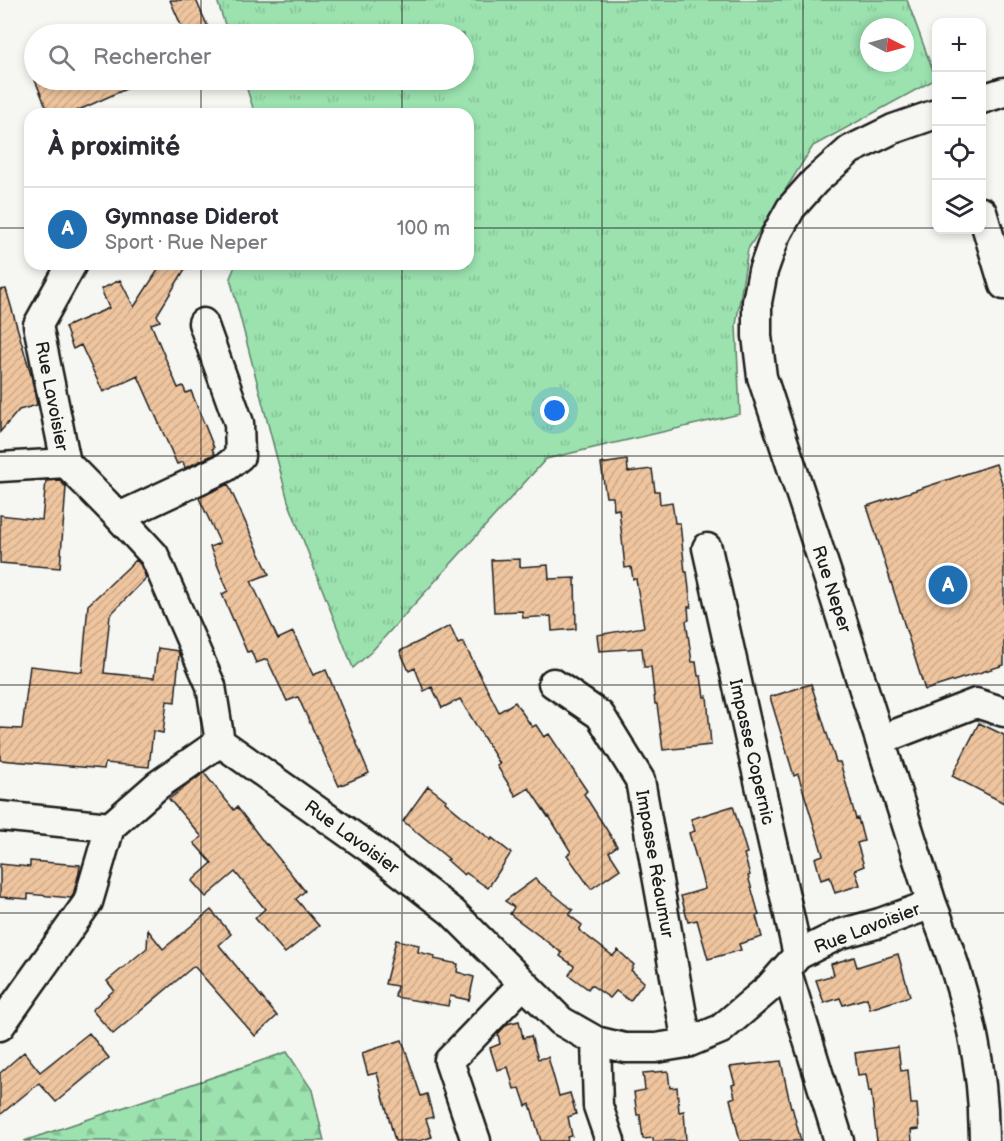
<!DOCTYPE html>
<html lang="fr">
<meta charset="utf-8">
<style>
:root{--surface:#fff;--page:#f7f7f7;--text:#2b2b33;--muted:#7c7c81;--line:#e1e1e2;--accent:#1f6fb2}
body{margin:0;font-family:"Balsamiq Sans",sans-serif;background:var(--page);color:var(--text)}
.controls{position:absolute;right:18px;top:18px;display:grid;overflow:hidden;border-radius:12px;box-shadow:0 3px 9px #0003}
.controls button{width:54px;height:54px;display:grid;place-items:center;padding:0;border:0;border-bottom:2px solid var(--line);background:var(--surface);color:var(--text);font:30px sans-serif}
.compass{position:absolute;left:860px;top:18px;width:54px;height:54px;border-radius:50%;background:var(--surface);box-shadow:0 3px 9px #0003;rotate:96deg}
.you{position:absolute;left:555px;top:411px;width:21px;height:21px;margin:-15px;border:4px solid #fff;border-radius:50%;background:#1a73e8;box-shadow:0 0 0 9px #1a73e833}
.badge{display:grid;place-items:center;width:39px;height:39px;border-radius:50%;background:var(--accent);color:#fff;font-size:20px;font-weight:700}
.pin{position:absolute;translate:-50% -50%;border:3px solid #fff;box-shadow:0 2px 6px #0006}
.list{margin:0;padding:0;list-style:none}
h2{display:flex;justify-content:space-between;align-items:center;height:78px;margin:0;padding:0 24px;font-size:26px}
h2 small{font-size:20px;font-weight:400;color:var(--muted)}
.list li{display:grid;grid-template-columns:39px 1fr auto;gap:18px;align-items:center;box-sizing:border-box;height:84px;padding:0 24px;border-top:2px solid var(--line)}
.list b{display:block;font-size:22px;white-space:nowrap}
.list p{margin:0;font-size:20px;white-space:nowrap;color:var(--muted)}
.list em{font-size:20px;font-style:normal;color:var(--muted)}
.icon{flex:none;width:33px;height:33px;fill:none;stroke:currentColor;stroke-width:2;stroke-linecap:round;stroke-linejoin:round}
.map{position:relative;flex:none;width:1004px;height:1141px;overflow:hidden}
.search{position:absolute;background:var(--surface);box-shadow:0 3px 9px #0003;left:24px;top:24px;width:450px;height:66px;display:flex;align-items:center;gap:15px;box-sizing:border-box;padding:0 21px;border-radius:33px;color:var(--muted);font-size:22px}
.panel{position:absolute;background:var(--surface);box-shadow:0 3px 9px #0003;left:24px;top:108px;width:450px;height:162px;border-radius:18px}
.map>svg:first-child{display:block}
</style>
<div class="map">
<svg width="1004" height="1141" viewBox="0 0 1004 1141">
<defs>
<pattern id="grass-tufts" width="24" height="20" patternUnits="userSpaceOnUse" patternTransform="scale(1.5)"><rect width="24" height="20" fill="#9be2af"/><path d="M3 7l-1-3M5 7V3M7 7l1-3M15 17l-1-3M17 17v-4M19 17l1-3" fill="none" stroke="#85c196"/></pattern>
<pattern id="forest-firs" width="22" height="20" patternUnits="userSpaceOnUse" patternTransform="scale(1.5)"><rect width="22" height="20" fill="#9be2af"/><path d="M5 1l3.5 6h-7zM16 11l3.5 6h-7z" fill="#85c196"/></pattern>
<pattern id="building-hatch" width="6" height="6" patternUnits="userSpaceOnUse" patternTransform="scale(1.5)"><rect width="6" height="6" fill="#efc59f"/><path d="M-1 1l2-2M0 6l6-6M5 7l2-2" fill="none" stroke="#cca988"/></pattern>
</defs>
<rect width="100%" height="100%" fill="#f6f6f2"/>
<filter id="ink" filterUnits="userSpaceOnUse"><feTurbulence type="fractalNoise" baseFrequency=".0167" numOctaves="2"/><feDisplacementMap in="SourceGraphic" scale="12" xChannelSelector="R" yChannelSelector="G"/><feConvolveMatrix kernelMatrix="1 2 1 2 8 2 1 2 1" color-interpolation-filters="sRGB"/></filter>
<g filter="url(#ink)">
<path fill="url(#grass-tufts)" stroke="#5c7f66" stroke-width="1.5" fill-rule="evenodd" d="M217,0H907L936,79L813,146L748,249L736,325L740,414L546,459L371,652L353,668L288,501L230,278L236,264H468V114H255L244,80H464V34H228ZM869,27H905V63H869Z"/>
<path fill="url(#forest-firs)" stroke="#5c7f66" stroke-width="1.5" d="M287,1052L312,1090L324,1141H24Z"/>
<path fill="url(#building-hatch)" stroke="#1c1c1c" stroke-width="1.5" d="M170,0H196L211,34H185Z
M35,80H146L70,114H49Z
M162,264H188L157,315L160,321L151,324L178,388L183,386L186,393L191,391L214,448L212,449L215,454L185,468L183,462L177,464L138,376L103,392L81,345L73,349L65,327L109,308L101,289L120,280L134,307Z
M6,289L31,375L37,405L19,410L0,432V290Z
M627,460L628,472L652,469L655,491H659L660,504L672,502L675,523H680L685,572H687L691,607H688L689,620L686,621L692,662H696L698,676H701L704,697L707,696L711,745L663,750L657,704H655L651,667H644L642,648L599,651L597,635L644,627L636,579H633L631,567L625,568L619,509L614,510L613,497H606L601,464Z
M996,464L1004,489V665L925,690L867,506Z
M59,480L66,487L60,568L0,563V515L42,520L46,481Z
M228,484L269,574L251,581L278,639L293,632L313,675L326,670L369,773L339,786L298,697L287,701L267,659L256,663L251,651L247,652L222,594L228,591L210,547L220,543L199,498Z
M520,559V567L548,565L549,579L575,578L576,629L552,631L551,616L523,618L522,611L494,612L491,560Z
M136,560L140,564L146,578L110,615L104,673L154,678L158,648L178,651L179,655L175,702L167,701L163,733L153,731L149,767L105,763L104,769L0,760V728L22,729L30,666L82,672L88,605Z
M450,626L458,644L463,642L499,712L515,702L532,727L536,725L544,737L549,734L587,791L584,794L617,846L609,852L620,869L591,889L567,855L571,852L549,816L548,817L529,788L516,796L497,766L500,764L460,699L442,708L432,687L424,691L415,668L409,671L400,651Z
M811,684L836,762H840L856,819L858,818L864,841L857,843L864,866L855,870L860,885L835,893L830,877L821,880L815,858L823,855L798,774L794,776L770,697Z
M979,723L1004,735V803L952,776Z
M204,773L234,810L237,807L266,845L267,844L305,891L296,899L319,926L285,953L255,918L265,909L235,872L206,897L192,881L212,863L194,843L202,837L169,799Z
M428,786L446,800L445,802L491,840L492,838L511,853L488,888L466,873L464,875L447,860L449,859L403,821Z
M733,806L747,853L744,854L750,875L748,876L759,915L756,916L762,937L739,944L741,950L708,959L697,920L688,922L681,896L705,889L689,833L695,831L691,819Z
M30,861L80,865L79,873L73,895L71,898L28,894V899L0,897V864L30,867Z
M535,879L573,910L569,915L582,925L579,930L613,956L618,950L634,965L631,970L644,982L630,1001L616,991L610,998L591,985L588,989L569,975L574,966L560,956L562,953L510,914L514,907L505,901Z
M211,910L231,934L219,945L277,1016L255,1036L194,966L113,1034L92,1010L114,990L107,981L147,948L148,930L163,949Z
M396,940L419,945L418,952L435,956L434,959L458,964L457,972L474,977L469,1000L450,996L448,1006L395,997L397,986L385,984Z
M898,954L910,996L870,1009L867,998L843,1005L840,998L824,1003L816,980L834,975L831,964L854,957L857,967Z
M519,1021L523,1038L531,1036L538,1059L548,1057L559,1096L570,1093L576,1114L568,1117L572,1136L567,1137L568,1141H541L530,1104L526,1106L520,1088L514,1089L508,1067L497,1070L490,1048L500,1044L498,1034L507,1024Z
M89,1033L109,1058L56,1102L39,1083L0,1115V1073L24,1052L40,1072Z
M402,1040L421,1096L427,1094L433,1117L426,1119L432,1137L419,1141H395L377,1073L368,1075L362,1053Z
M898,1047L901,1071L908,1070L911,1104H917L919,1129L911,1130L912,1141H877L871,1091L869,1092L866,1074L858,1075L855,1053Z
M781,1061L791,1108L792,1107L801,1141H740L730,1099L735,1097L732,1085L735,1084L730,1067Z
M668,1071L670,1088L677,1087L679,1112L684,1111L686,1141H653V1138L643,1139L640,1115H637L634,1092L645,1090L643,1073Z"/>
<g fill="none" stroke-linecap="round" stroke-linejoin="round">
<g stroke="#1c1c1c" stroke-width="33">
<path id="minor" d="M982,99L1004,92
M936,114L893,129L850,150L815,181L791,208L775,237L763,271L757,302V336L762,377L834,595L932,904C958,969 979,1038 983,1109C983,1119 984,1130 984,1141
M982,212L1004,285
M72,264L38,325L66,463L119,517L154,555L211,686L220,742L371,849L452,912L561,1021L596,1041L625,1048H656L687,1043L721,1029L769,988L798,955L840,934L880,923L932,904
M0,467L66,463
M119,517L226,467L240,456L239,423L203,323
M707,548L798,955
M553,683L600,715L640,780L687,1043
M880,740L976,703L1004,712
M0,816L110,827
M786,969L839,1141
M0,1026L88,902L110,827L158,785L220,742
M596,1041L598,1106L610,1141
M476,1141L449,1061L523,984"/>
</g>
<use href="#minor" stroke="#f6f6f2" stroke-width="28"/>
</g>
</g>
<path fill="none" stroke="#1c1c1c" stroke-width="1.5" stroke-opacity="0.55" d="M201,0V34M402,0V34M602,0V1141M803,0V1141M201,80V114M402,80V114M0,228H30M468,228H936M982,228H1004M201,264V1141M402,264V1141M0,456H1004M0,685H1004M0,913H1004"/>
<g text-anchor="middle" stroke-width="4.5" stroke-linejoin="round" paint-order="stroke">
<g font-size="18" fill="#1c1c1c" stroke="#f6f6f2">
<text transform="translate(52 396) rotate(79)" y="6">Rue Lavoisier</text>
<text transform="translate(832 589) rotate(72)" y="6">Rue Neper</text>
<text transform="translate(752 752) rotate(77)" y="6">Impasse Copernic</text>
<text transform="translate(352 837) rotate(36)" y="6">Rue Lavoisier</text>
<text transform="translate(655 864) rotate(80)" y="6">Impasse Réaumur</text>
<text transform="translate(867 928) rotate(-21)" y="6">Rue Lavoisier</text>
</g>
</g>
</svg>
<div class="controls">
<button>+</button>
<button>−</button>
<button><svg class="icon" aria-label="locate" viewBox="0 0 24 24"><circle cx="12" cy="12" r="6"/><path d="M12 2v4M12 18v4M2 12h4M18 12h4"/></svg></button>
<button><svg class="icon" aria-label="layers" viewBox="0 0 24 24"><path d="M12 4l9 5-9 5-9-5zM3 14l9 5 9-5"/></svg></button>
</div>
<svg class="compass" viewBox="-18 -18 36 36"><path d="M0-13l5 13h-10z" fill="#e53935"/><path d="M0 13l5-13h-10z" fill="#7c7c81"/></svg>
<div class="you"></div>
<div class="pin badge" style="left:948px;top:585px">A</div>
<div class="search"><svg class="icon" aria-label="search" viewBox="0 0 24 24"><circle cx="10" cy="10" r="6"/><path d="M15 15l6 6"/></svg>Rechercher</div>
<section class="panel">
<h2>À proximité<small></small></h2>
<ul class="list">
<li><span class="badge">A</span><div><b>Gymnase Diderot</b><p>Sport · Rue Neper</p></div><em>100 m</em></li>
</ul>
</section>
</div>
